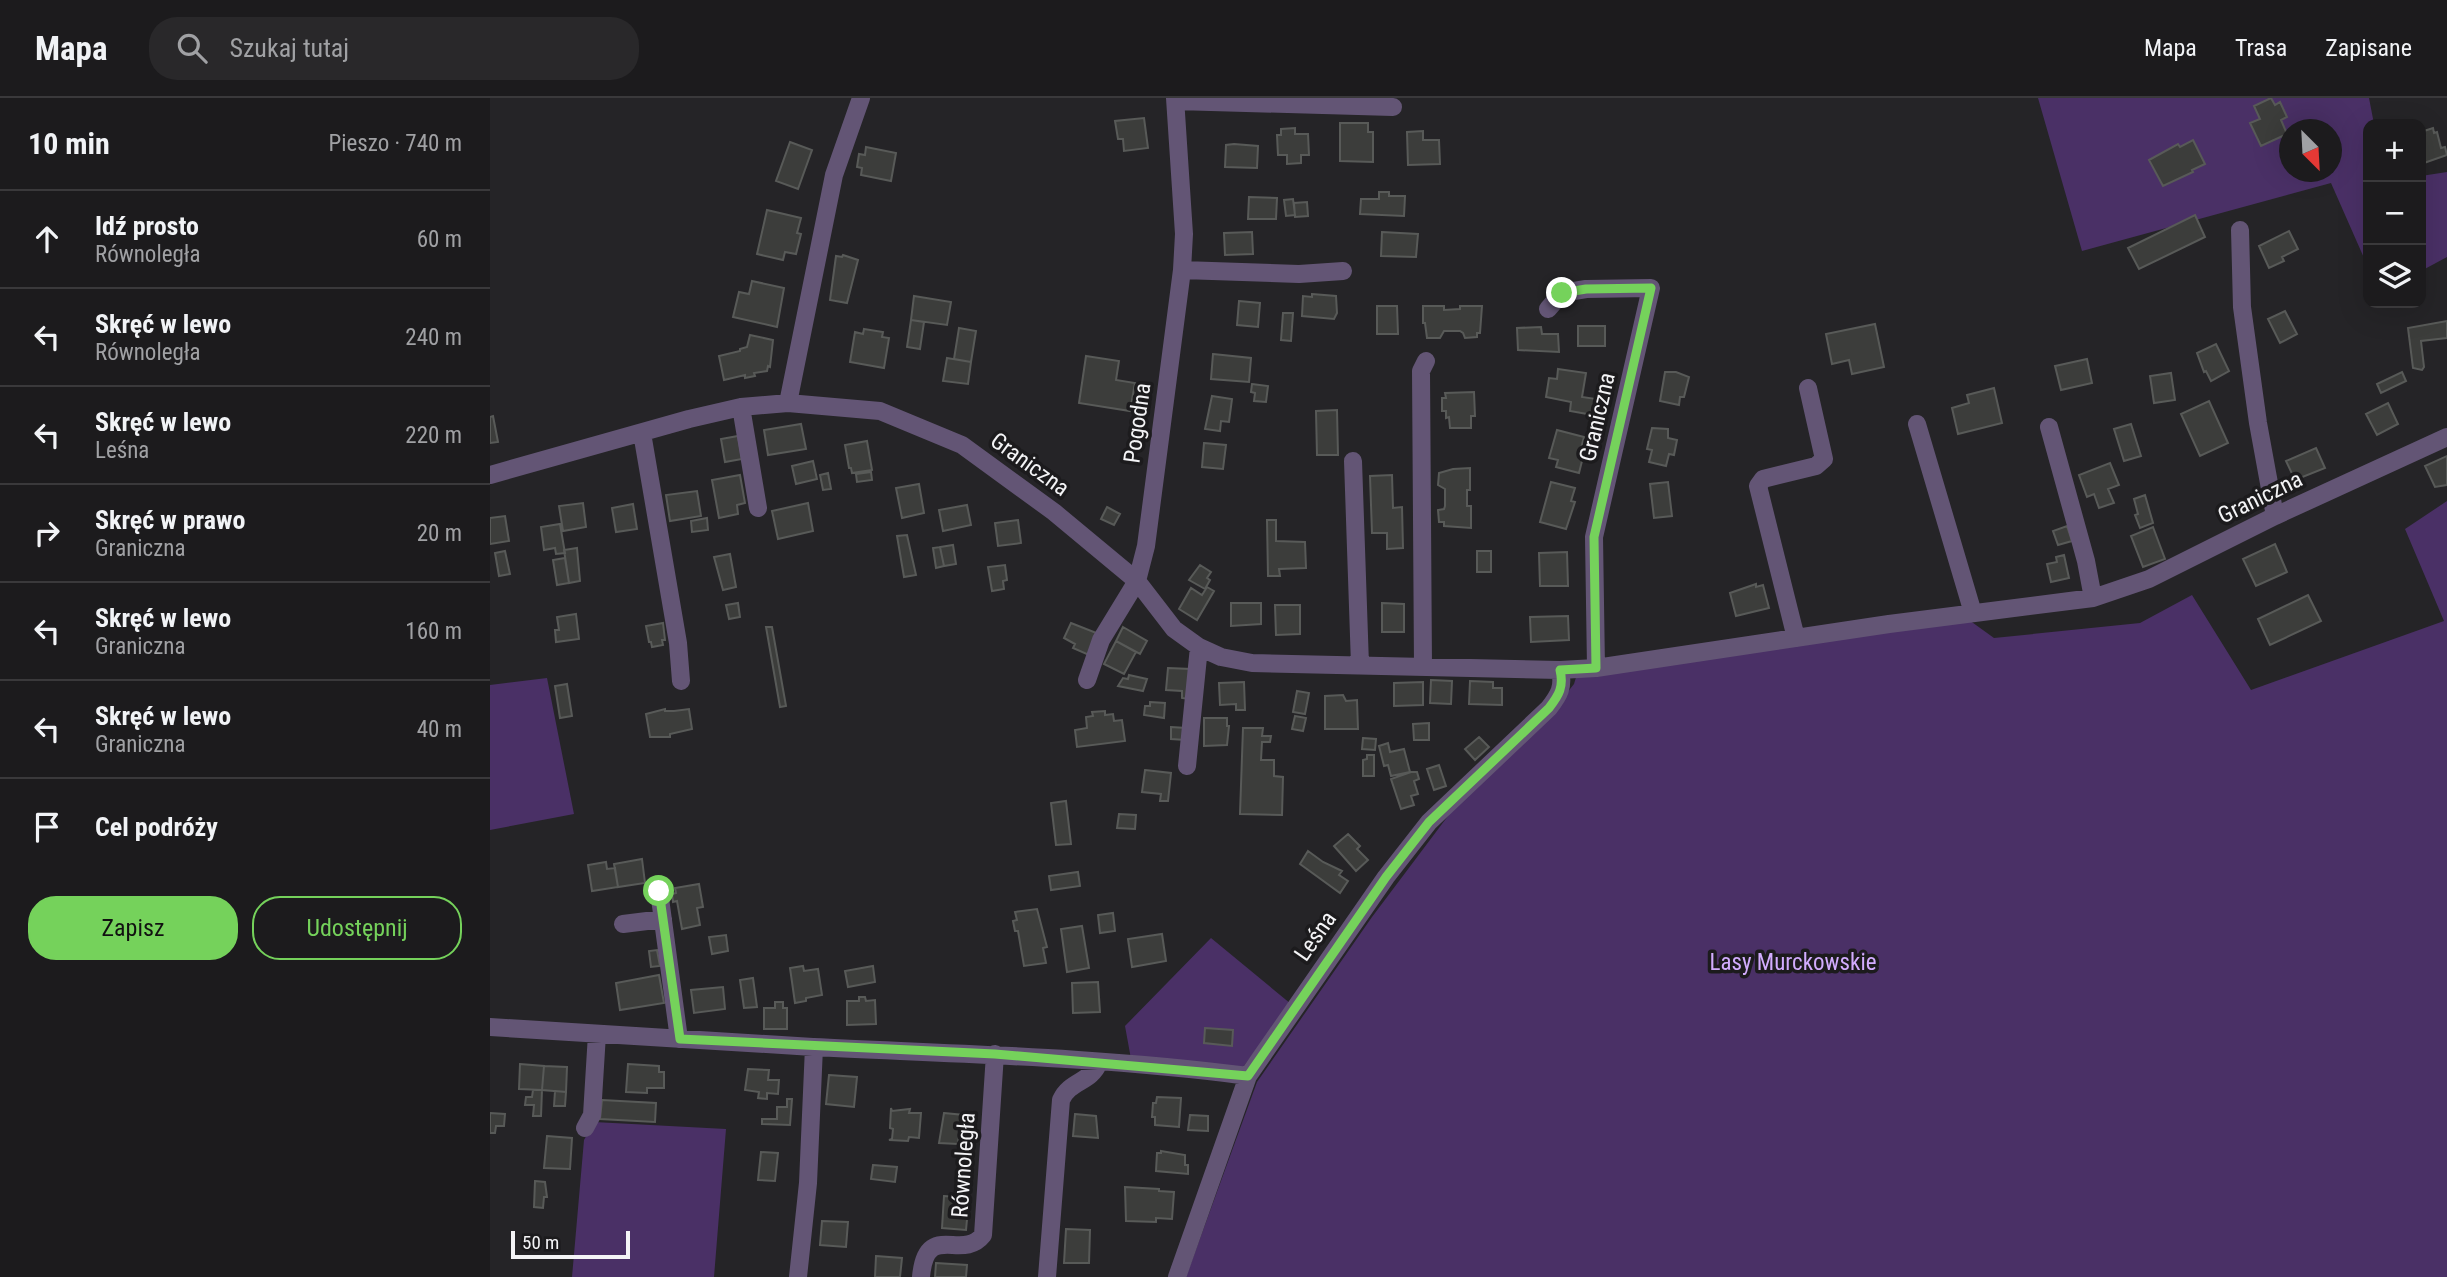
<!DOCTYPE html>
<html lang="pl">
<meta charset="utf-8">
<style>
:root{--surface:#1c1b1d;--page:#29282a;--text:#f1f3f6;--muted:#a0a1a4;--line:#3a393b;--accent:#75d25b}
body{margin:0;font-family:"Roboto Condensed",sans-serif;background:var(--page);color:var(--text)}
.controls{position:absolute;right:21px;top:21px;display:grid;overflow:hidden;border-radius:14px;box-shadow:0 7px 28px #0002}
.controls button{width:63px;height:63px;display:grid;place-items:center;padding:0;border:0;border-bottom:2px solid var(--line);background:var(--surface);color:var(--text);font:35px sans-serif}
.compass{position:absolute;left:1789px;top:21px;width:63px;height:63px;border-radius:50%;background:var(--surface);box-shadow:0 7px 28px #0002;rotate:156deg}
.scale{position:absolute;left:21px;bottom:18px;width:119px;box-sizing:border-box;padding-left:7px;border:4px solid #f4f4f6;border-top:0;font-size:19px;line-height:24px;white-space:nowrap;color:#f4f4f6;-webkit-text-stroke:5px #1c1b1d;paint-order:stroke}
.stop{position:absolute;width:21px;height:21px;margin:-16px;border:5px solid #75d25b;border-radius:50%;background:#fff}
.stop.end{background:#75d25b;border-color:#fff;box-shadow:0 2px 7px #0008}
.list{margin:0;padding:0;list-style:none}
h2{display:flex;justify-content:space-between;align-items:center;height:91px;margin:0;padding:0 28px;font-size:30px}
h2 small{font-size:23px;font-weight:400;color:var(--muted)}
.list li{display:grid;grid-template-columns:46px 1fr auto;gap:21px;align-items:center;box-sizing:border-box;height:98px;padding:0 28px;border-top:2px solid var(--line)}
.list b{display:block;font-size:26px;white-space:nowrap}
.list p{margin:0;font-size:23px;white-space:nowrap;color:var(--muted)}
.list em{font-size:23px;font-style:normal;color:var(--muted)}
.actions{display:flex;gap:14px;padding:21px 28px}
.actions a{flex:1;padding:16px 0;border:2px solid var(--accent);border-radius:28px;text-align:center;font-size:24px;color:var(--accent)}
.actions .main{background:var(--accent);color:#111}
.icon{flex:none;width:38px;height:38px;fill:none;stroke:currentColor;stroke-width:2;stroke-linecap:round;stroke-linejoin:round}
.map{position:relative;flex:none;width:1957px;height:1179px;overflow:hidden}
header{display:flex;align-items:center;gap:42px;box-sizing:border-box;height:98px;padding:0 35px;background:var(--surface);border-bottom:2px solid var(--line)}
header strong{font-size:33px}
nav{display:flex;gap:38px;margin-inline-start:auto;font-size:24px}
.search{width:490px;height:63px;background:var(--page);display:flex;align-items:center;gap:18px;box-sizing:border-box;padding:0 24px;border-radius:28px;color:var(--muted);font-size:26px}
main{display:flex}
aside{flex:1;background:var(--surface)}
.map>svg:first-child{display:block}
</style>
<header>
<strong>Mapa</strong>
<div class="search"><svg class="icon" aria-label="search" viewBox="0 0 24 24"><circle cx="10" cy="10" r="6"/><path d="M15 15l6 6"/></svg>Szukaj tutaj</div>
<nav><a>Mapa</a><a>Trasa</a><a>Zapisane</a></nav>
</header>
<main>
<aside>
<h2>10 min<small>Pieszo · 740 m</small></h2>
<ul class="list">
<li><svg class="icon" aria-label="ahead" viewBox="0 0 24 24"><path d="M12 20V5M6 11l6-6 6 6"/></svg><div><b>Idź prosto</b><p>Równoległa</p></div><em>60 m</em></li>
<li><svg class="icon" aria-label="left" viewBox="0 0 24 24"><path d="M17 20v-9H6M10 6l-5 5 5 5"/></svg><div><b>Skręć w lewo</b><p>Równoległa</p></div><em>240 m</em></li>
<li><svg class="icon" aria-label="left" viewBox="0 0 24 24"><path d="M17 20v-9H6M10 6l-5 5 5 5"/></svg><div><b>Skręć w lewo</b><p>Leśna</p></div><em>220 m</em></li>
<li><svg class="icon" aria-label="right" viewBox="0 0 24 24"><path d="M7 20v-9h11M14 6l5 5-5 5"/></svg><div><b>Skręć w prawo</b><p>Graniczna</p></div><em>20 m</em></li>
<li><svg class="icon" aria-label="left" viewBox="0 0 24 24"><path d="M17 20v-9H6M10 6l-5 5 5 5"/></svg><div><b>Skręć w lewo</b><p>Graniczna</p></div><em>160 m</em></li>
<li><svg class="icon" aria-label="left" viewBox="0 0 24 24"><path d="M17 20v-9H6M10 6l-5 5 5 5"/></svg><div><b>Skręć w lewo</b><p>Graniczna</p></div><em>40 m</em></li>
<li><svg class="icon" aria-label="arrive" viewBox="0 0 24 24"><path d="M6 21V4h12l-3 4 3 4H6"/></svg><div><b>Cel podróży</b></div></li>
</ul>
<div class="actions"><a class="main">Zapisz</a><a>Udostępnij</a></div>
</aside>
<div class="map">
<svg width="1957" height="1179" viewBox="0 0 1957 1179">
<rect width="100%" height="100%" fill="#252427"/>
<path fill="#4a3066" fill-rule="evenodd" d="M1548,0H1879L1884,26H1878V169L1841,85L1592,153ZM1800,32H1842V74H1800Z
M1957,74V159L1931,173V78Z
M1957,403V1179H696L767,984L882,819L964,710L1064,611L1084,586L1087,576L1479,522L1504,540L1650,525L1702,497L1761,592L1954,523L1915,431Z
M57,580L84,716L0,732V587Z
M721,840L801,906L750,973L641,961L635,928Z
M104,1024L236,1031L224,1179H82L94,1042Z"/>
<path fill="#3c3d3b" stroke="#585a58" stroke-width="2" d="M1781,0L1785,7L1790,4L1797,19L1791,22L1797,36L1771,48L1760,25L1770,21L1764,8Z
M654,20L658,50L634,53L633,41H628L625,23Z
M850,25H878V34H883V64L850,63Z
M805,30V36H818L819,57H811V65L797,66V57H788L787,37H791V31Z
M1943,30L1944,35L1947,34L1951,50L1955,49L1957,57L1931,66V38L1935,37L1934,33Z
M933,33V42H949L950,66L918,67L917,34Z
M1703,42L1715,66L1702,72L1703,74L1673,88L1659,62L1688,46L1690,49Z
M300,44L322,52L308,91L286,83Z
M744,46L768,48L767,70L735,69L736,47Z
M376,49L406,55L401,83L371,77L372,70L367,69L369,56L375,57Z
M889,94H899V98H915L914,118L870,116L871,101H889Z
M759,99L787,100L786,121H758Z
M803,101L805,117L796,118L794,102Z
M817,104L818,118L805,119L804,105Z
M277,112L311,120L307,135L311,136L306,156L295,154L293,162L267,156Z
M1705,117L1715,139L1649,171L1638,150Z
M1799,133L1808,151L1792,159L1794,163L1779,170L1769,148Z
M762,134L763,156L735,157L734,135Z
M892,134L928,136L926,159L891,158Z
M353,157L368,162L357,205L340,202L346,158L352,159Z
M262,183L294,190L287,229L243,219L249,194L259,196Z
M822,196L846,198L847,215L844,221L812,218L813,198L822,199Z
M424,198L461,204L457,227L421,222Z
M749,203L770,205L768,229L747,227Z
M887,208H907L908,236H887Z
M933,208H954V212L970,211V208H992L990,235H987V239L975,240L973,235L970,233H954L950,240H937L935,225H933Z
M1795,213L1807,236L1790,245L1778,221Z
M793,215H803L801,243L791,242Z
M421,222L434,224L430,251L417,249Z
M1957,223V240L1931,243L1934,269L1932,272L1923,270L1918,230Z
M1385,226L1394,269L1362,276L1359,262L1342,266L1336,236Z
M1088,228H1115V248H1088Z
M1051,229L1052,236H1068L1069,254L1028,252L1027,230Z
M469,230L486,233L481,264L464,261Z
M374,231L393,234L392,239L399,240L394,270L360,264L365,234L373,236Z
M260,237L283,242L280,269L278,268L277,273L264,275L265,278L255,280V277L234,282L229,258L250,253V251L257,249Z
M1726,246L1739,273L1721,283L1716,273L1714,274L1707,255Z
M723,256L761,260L759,284L721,281Z
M596,258L629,263L626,282L645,285L640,313L589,305Z
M457,260L481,264L478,286L453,283Z
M1597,261L1602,285L1571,292L1565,268Z
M1068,271L1096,275L1092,299L1106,301L1103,317L1080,313L1081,304L1056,299L1059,280L1067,281Z
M1175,274H1186L1199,279L1194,299H1190L1189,307L1170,303Z
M1912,274L1916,283L1891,295L1887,286Z
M1681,275L1685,302L1664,305L1660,278Z
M762,286L778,288L776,304L764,303L765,295L761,294Z
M1504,290L1512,325L1468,336L1462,310L1479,305L1477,297Z
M984,294L985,318H981V330H960L959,319L956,320V313H952V300H956L955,295Z
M722,298L742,301L739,324L731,323L730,333L715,331Z
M1719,303L1738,345L1710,358L1691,316Z
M1898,305L1908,326L1887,337L1876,316Z
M847,312L848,357H827L826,313Z
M3,318L8,344L0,345V319Z
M311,326L316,351L278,357L274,332Z
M1641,326L1651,358L1634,363L1624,331Z
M1162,330L1178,331V340L1187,342L1184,357L1179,356L1176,368L1159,364L1162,352L1157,351Z
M1067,332L1094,339L1089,358L1093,359L1089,375L1066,369L1068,362L1059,360Z
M248,338L252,361L235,364L231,341Z
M377,343L382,372L362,375L361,370H359L355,347Z
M714,345L736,347L733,371L712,369Z
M1826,350L1835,370L1805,382L1796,363Z
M1957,358V387L1945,389L1935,368Z
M323,363L327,381L306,386L302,368Z
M1620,365L1629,387L1618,391L1624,405L1609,410L1604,396L1597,399L1589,377Z
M980,370V392H977V408H981V430L954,428V424H949L948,412L954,411L955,408V391L948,387L949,375L963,371Z
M381,374L382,382L367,384L366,376Z
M338,375L341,391L333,392L330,377Z
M250,377L255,405L247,407L248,416L229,420L222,382Z
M902,377L903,410L912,409L913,450L897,451V435H882L880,378Z
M1061,384L1085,390L1081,403L1085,404L1076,431L1050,424Z
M1178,384L1182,418L1164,420L1160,386Z
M429,386L434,415L412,420L406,390Z
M207,393L211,418L180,423L176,397Z
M1655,397L1663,425L1650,430L1645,417L1648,416L1644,401Z
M93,405L96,429L73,433L69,408Z
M318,405L323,433L288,441L282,413Z
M143,406L147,431L126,434L122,410Z
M477,407L481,427L453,433L449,412Z
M617,409L630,416L624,427L611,421Z
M15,418L19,443L0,446V420Z
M217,420L218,432L202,434L201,423Z
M528,422L531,445L508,448L505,425Z
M777,422H786V443L815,444L816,470L789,471L790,478H778Z
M70,426L75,455L66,456L65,450L54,452L51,429Z
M1577,428L1582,443L1568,447L1563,433Z
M1663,429L1675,461L1653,469L1641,438Z
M417,437L426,477L414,479L407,438Z
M1785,446L1797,474L1766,488L1753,461Z
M463,447L466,466L454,468L450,449Z
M450,449L454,468L446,470L443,450Z
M87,450L90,483L79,485L74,452Z
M15,453L20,476L9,478L5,455Z
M987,453H1001V474H987Z
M1077,454L1078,488H1050L1049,455Z
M240,456L246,489L233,492L224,459Z
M1574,457L1579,480L1561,484L1557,466L1567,464L1566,459Z
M75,460L79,485L67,487L63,462Z
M515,467L517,482L513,483L514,491L502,493L498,469Z
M710,467L721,474L717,480L720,482L715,491L699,482Z
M1266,486V489L1273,487L1279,510L1246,518L1240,495Z
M717,489L724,493L707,522L689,511L701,490L712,497Z
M1818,497L1831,523L1780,547L1768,521Z
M248,505L250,519L239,521L236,507Z
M741,505H771V526L741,528Z
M892,505L914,506V534H892Z
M785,507H810V536L786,537Z
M86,516L89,541L66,544L65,532H69L67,519Z
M1078,518L1079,542L1041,544L1040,519Z
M173,525L175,542H172L173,547L162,549L161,544H159L156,528Z
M581,525L609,536L599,557L583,550L585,546L574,540Z
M276,529H282L296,608L290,609Z
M633,529L657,543L650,556L626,543Z
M626,543L646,554L634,576L614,566Z
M678,570L701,571L699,601L692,600V593L676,592Z
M639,577L657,581L653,593L628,588L633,580L638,581Z
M941,582L962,583L961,606L940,605Z
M980,583L1003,584V590H1012V607L979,606Z
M754,584L755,612H746V606L730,607L729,585Z
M933,584V607L904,608V585Z
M77,586L82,618L70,620L65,588Z
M807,593L819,595L815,616L803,614Z
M853,597L856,603L867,602L868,631H835V598Z
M660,604L675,605L674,620L654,617L655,608H660Z
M175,611V613H184L199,611L202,631L180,636V639H160L156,616Z
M615,613V617L623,616L624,623L632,622L635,643L587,649L585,632L597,630L596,619L603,618L602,614Z
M805,618L816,620L813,633L802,631Z
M714,620H737V628H739L737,647L714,648Z
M939,625V642H924L923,626Z
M681,629L696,630L695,642L681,641Z
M753,630H773L772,638H781L780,644H772L771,662H784V678L793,679L792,717L750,716Z
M989,639L999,649L985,662L975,651Z
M873,640L886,641L885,652L872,651Z
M898,645L900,654L914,651L920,674L901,678L898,667L894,668L889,648Z
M877,657H884V678H873V662L877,661Z
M949,667L956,688L944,692L937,671Z
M655,672L681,675L678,703H670L671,696L652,694Z
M921,674H927L929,681L924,683L928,696L921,698L924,707L911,711L901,681Z
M576,703L581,746L566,747L561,705Z
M629,716L646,717L645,731L627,730Z
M858,736L870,748L867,751L878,762L866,773L844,748Z
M818,753L833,764L852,773L849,777L858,783L850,795L810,766Z
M152,761L155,785L128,789L124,766Z
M116,764L117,771L125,770L128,789L102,793L98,767Z
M588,774L590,788L561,792L559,778Z
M209,786L213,809L207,810L210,827L192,831L187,803L183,804L182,796L186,795L185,790Z
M547,811L557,849L553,850L556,865L534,868L528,833H525L523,823L527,822L525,814Z
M623,815L625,833L610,835L608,817Z
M592,828L599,870L577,874L571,831Z
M672,836L676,863L642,869L638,841Z
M236,837L238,853L222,856L219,839Z
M167,852L170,868L161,869L159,853Z
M313,868L314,873L328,871L332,897L316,900V903L305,905L300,870Z
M383,868L385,884L358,889L355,873Z
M169,877L174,905L130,912L126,885Z
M263,880L267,909L254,910L250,882Z
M608,884L610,914L583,915L582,885Z
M233,889L235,911L204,915L201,892Z
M369,899H375L376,903L385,902L386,926L357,927V903H369Z
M285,904H293V910H297V931H274V910H285Z
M715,930L743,932L742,948L714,945Z
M30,966L54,968L52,992L29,991Z
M138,966L169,968V974H174V990H157V995L136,994Z
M54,968L77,969L76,994L52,992Z
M258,971L279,972L278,982H289L288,996L277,995V1001L268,1000L269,994L255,992Z
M339,977L367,979L364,1009L336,1006Z
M43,992H52L51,1018H43L44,1007H35L36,999H42Z
M65,993L76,994L75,1008H64Z
M667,999L691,1000L689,1029L665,1027V1019H662L663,1005H666Z
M297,1001H302L300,1027L272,1026V1021H287V1009H297Z
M112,1002L166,1005L165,1024L110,1021Z
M401,1010L402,1013L420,1011L419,1015H431L429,1040L419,1039L418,1043L399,1042L402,1041L403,1031L400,1030Z
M0,1015L15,1016L14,1028H6L5,1035H0Z
M454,1015L474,1017L473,1037H469L468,1046L449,1045Z
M585,1016L606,1018L608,1040L583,1038Z
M700,1017L718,1018V1033L698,1032Z
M57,1038L82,1040L80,1071L54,1070Z
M671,1053L695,1057V1067H698V1076L666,1073L667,1055H671Z
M271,1054L288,1055L285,1083L268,1082Z
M383,1067L407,1069L405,1084L381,1081Z
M45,1083L55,1084L57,1099H54L53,1110L44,1109Z
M635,1089L669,1091V1093L684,1094L682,1121L666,1120V1124L636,1123Z
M454,1098L479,1100L476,1132L452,1130Z
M332,1123L358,1124L356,1149L330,1147Z
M576,1131L600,1132L599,1165H574Z
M386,1158L412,1160L410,1179H385Z
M446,1165L477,1167L476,1179H445Z"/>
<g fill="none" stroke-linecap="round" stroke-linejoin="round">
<path stroke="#635575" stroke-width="18" d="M686,3L903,9
M1750,132L1752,209L1768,325L1785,418
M692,172L809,176L853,173
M1058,211L1072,195L1096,191L1161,190L1104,439L1106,570
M298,305L344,77L371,0
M251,309L268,410
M1427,326L1483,515
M1559,329L1596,463L1603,500
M152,335L188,545L191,583
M863,363L870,567
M0,377L199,321L251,309L298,305L390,313L472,347L564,414L647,483L684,531L709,549L731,559L762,565L1070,572L1106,570L1399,526L1603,500L1659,481L1785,418L1957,339
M1306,540L1268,388L1273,381L1326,368L1334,361L1318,290
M933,568L931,273L936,263
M597,582L611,542L647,483L656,448L692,172L694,136L685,0
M697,668L709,549
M169,793L189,941
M133,826L173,821
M0,929C108,936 216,943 323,949C468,956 614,959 758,978
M95,1030L102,1017L107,936
M308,1179L318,1085L324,949
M431,1179C436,1122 472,1164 493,1137L505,956
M557,1179L571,1002C580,982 601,985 609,964
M687,1179L758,978L896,779L939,724L1059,610C1069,597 1074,589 1070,572"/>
</g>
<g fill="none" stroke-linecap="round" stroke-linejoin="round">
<path stroke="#75d25b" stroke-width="9" d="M169,793L190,941L505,956L758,978L896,779L939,724L1059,610C1069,597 1074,589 1070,572L1106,570L1104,439L1161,190L1096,191L1072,195"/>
</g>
<g text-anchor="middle" stroke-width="7" stroke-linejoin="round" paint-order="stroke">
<g font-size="23" fill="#f4f4f6" stroke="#1c1b1d">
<text transform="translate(1107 319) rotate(-77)" y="8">Graniczna</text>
<text transform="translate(647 325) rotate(-82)" y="8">Pogodna</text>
<text transform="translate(540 366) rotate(36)" y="8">Graniczna</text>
<text transform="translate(1770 399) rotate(-26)" y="8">Graniczna</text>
<text transform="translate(825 838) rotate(-55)" y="8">Leśna</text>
<text transform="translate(473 1067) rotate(-86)" y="8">Równoległa</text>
</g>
<g font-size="23" fill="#d2acfe" stroke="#1c1b1d">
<text x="1303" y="872">Lasy Murckowskie</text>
</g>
</g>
</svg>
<div class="controls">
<button>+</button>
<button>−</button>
<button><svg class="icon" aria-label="layers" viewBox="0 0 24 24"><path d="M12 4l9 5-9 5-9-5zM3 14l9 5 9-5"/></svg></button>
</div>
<svg class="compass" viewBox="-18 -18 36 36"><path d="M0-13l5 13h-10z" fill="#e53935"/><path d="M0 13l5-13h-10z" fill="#a0a1a4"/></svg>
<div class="scale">50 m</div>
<div class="stop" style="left:169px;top:793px"></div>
<div class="stop end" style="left:1072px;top:195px"></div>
</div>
</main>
